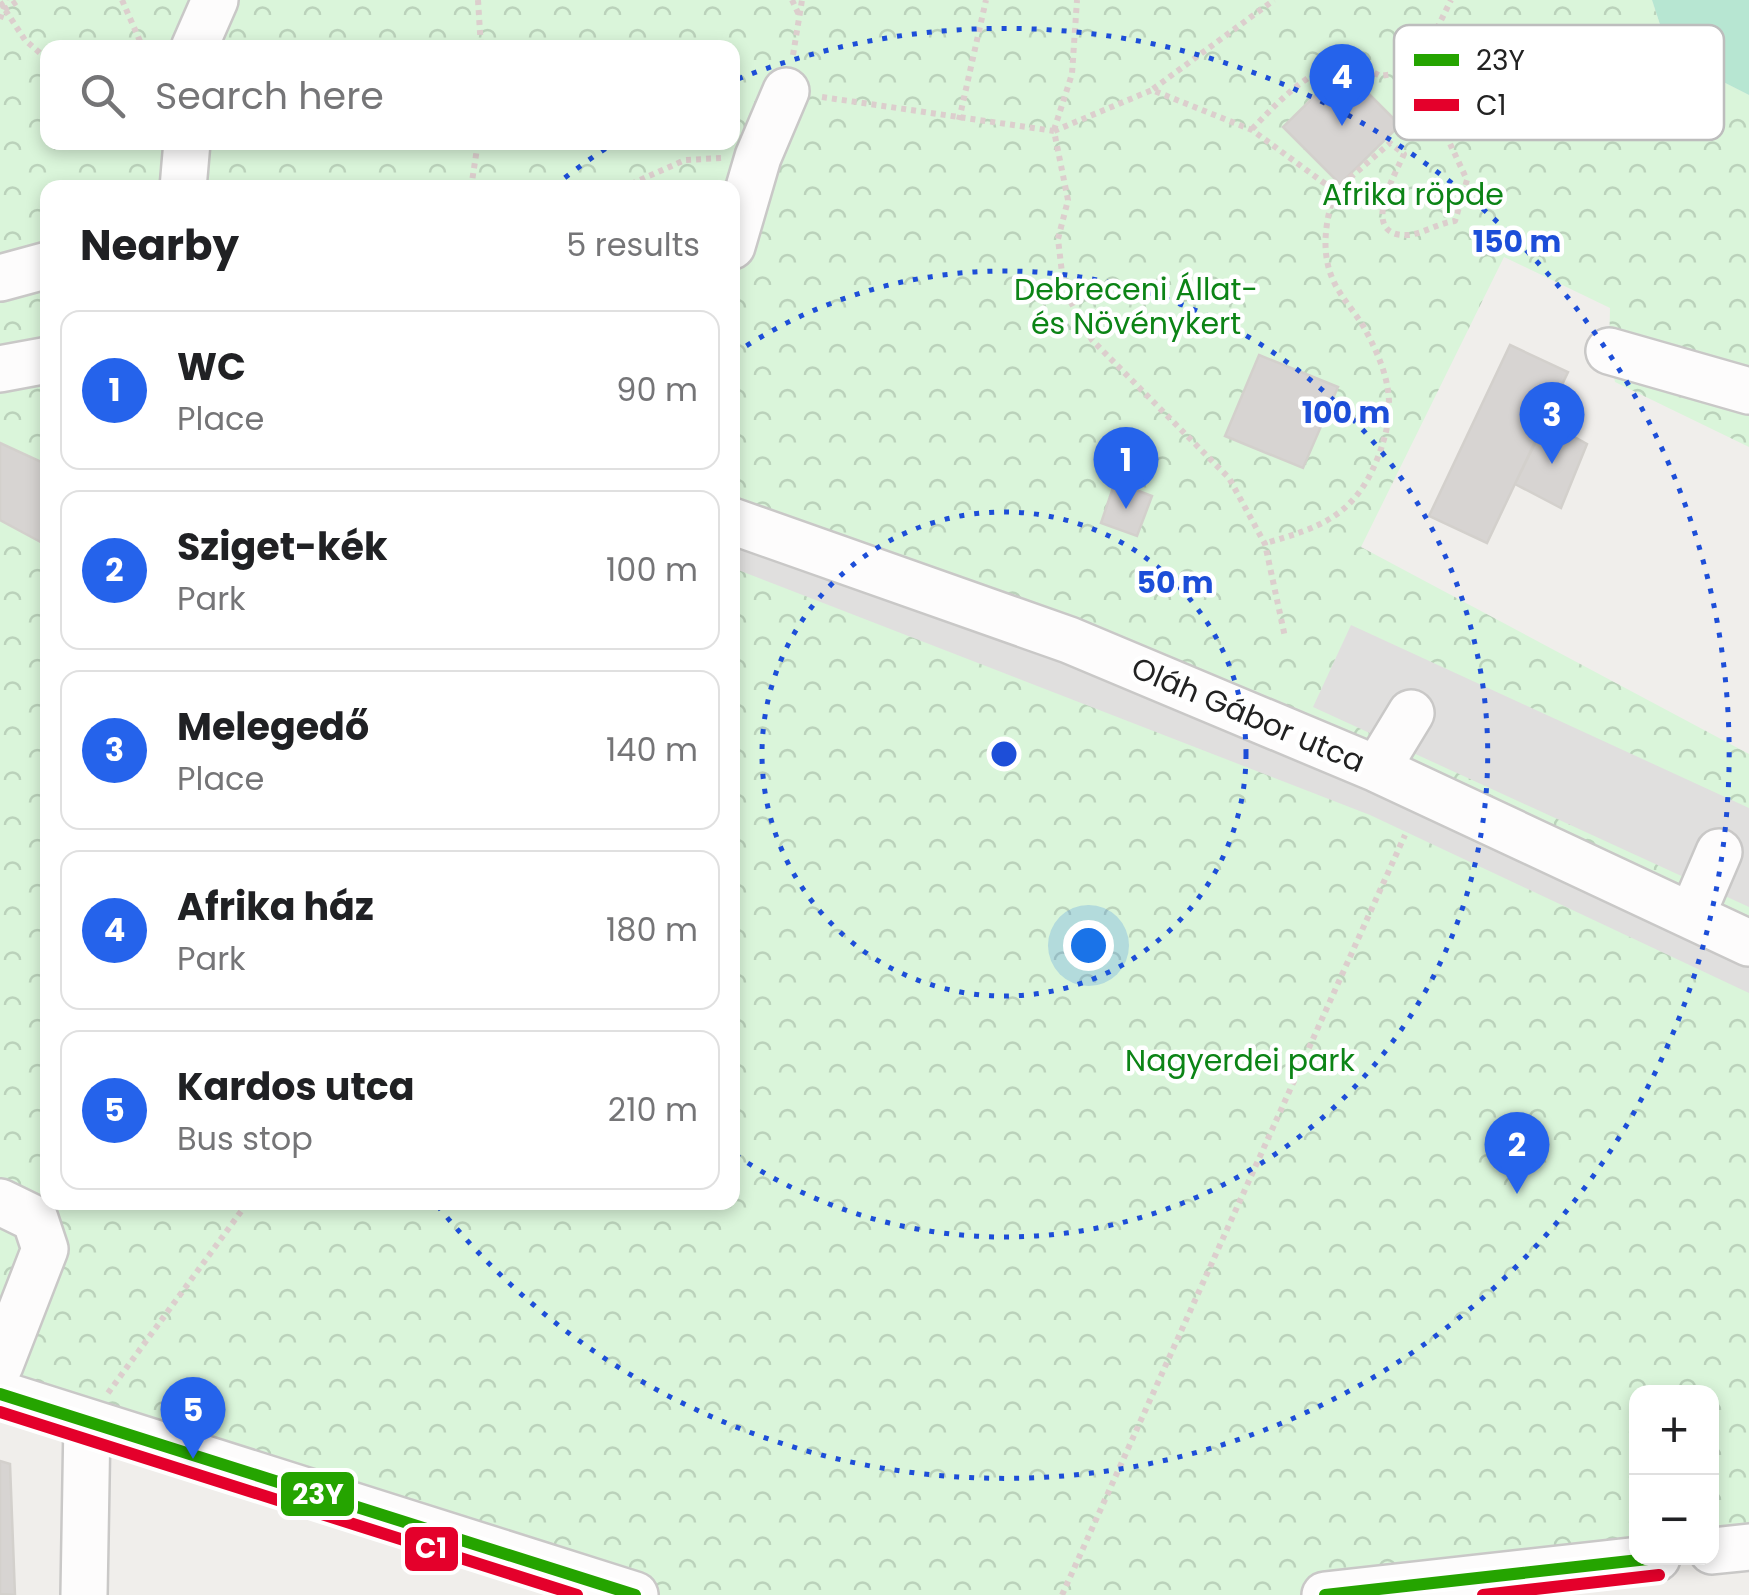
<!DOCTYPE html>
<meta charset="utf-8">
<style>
:root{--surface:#fff;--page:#f6f6f6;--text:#202124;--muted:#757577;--line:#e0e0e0;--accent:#2563eb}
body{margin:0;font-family:Poppins,sans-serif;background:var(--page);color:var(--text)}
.controls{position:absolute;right:30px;bottom:30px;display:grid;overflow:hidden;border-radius:20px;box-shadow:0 5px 15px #0003}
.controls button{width:90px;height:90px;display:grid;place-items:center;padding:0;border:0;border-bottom:2px solid var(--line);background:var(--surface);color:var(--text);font:50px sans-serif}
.you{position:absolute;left:1088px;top:945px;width:35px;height:35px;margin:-25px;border:8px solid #fff;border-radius:50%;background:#1a73e8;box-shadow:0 0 0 15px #1a73e833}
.badge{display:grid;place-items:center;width:65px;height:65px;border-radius:50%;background:var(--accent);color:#fff;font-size:32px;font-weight:700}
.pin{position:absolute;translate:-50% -82px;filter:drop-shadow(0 2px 5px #0008)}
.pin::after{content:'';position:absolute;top:52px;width:35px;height:30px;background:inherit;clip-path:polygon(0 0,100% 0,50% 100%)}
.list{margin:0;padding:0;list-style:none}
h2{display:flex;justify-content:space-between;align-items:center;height:130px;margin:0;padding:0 40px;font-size:42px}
h2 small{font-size:32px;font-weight:400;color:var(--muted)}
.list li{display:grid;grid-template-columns:65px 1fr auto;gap:30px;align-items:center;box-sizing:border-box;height:160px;margin:0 20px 20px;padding:0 20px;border:2px solid var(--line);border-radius:20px}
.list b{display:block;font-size:38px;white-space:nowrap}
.list p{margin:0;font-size:32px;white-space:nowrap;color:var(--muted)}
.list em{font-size:32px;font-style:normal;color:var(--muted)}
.icon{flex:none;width:55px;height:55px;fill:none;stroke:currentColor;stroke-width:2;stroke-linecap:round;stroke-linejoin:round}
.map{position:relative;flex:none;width:1749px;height:1595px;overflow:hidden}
.search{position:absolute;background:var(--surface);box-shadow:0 5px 15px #0003;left:40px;top:40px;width:700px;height:110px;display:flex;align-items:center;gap:25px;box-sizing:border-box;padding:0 35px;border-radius:20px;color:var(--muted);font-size:38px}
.panel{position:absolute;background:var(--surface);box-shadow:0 5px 15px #0003;left:40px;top:180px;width:700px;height:1030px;border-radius:20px}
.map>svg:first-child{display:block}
</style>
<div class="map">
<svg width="1749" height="1595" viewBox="0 0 1749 1595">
<defs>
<pattern id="park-crowns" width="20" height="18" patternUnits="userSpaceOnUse" patternTransform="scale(2.5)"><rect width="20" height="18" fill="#daf5da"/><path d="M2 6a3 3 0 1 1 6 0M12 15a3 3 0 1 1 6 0" fill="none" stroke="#bbd2bb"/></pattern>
</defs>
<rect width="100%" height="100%" fill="#f0eeeb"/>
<path fill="url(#park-crowns)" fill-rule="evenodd" d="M0,0H1652L1670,55L1749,95V447L1615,382L1609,351L1610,308L1504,257L1361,547L1749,754V1547L1712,1551V1392H1636V1558L1325,1595H635L0,1394ZM48,48H732V142H48ZM48,188H732V1202H48Z"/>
<path fill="#b7e6d2" d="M1652,0H1749V95L1670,55Z"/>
<path fill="#e0dfde" d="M732,538L1267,736L1749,958V993L1370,815L733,568Z
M1351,625L1749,808V907L1313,707Z"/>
<path fill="#d7d4d2" stroke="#d3d0cc" stroke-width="2.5" d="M1343,68L1400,125L1340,184L1283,127Z
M1510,345L1568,372L1487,543L1429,516Z
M1259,355L1338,387L1303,468L1225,436Z
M1546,421L1587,444L1561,508L1515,484Z
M0,443L48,465V546L0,520Z
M1115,482L1152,496L1137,536L1101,523Z
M0,1461L10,1464L15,1595L0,1594Z"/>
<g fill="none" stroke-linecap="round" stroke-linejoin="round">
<g stroke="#c9c8c7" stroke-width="50">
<path id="minor" d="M194,48L215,0
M183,188L187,142
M732,246L758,157L786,91
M0,278L48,265
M1609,351L1749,391
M0,369L48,360
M732,521L1069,640L1377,769L1749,943
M1377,769L1411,713
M1692,915L1719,852
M0,1202L35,1219L45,1249L0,1365
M0,1394L635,1595
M1712,1551L1749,1547
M84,1595L87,1422
M1325,1595L1657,1558"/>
</g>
<path stroke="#dccecd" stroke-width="6" stroke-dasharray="5 5" stroke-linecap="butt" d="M122,0L143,48
M478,0L481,48
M792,0L799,15
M0,2L25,40L48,60
M4,10L19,0
M0,19L7,0
M793,55L802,0
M1153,89L1274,0
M822,97L1054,131L1068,200L1058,239L1064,290L1092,340L1229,478L1265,544L1285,637
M959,120L986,0
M1252,129C1281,99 1308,70 1349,59L1380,76L1416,71L1451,0
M1054,130L1072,74L1077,0
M1054,131L1152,90L1252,130L1335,191C1326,219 1320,251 1333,280C1341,298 1357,314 1366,331C1392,380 1397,411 1376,462C1353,517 1318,528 1266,543
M471,188L478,142
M622,188L685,160L722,158
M1335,191L1390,143L1404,154C1396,173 1357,238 1409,235C1424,233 1439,223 1455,221L1467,180L1416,71
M108,1393L248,1202
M1062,1595L1405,835"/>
<use href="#minor" stroke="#fdfcfc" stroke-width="45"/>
<g stroke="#fff" stroke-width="20">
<path id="bus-1" d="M0,1394L635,1595
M1325,1595L1657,1558"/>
</g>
<g stroke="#fff" stroke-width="20">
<path id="bus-2" d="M0,1412L577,1595
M1483,1595L1659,1575"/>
</g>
<use href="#bus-1" stroke="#25a400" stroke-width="12"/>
<use href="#bus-2" stroke="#e4002b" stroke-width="12"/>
</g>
<g fill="none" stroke="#1d4ed8" stroke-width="5" stroke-dasharray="5 10">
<circle cx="1004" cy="754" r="242"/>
<path d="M734 354A483 483 0 1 1 734 1154"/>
<path d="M553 187A725 725 0 0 1 614 143M738 79A725 725 0 1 1 437 1205"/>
</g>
<g text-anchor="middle" stroke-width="9" stroke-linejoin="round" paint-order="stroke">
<g font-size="30" fill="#0c8416" stroke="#fff">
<text x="1413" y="205">Afrika röpde</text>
<text x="1136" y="300">Debreceni Állat-<tspan x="1136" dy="34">és Növénykert</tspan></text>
<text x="1240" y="1071">Nagyerdei park</text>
</g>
<g font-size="30" fill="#222" stroke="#fff">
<text transform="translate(1248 715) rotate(23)" y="10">Oláh Gábor utca</text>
</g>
</g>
<rect x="1394" y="25" width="330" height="115" rx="15" fill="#fff" stroke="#bdbdbd" stroke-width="2.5"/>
<rect x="1414" y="54" width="45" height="12" fill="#25a400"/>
<rect x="1414" y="99" width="45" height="12" fill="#e4002b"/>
<g font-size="28" fill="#222">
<text x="1476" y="70">23Y</text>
<text x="1476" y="115">C1</text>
</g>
<circle cx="1004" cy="754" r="15" fill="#1d4ed8" stroke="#fff" stroke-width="5"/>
<g font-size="30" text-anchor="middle" font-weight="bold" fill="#1d4ed8" stroke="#fff" stroke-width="9" stroke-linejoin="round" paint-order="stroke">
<text x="1517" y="252">150 m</text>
<text x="1346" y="423">100 m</text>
<text x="1175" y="593">50 m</text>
</g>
<g stroke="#fff" stroke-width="4">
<rect x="279" y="1470" width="77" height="48" rx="10" fill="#25a400"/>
<rect x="403" y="1525" width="57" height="48" rx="10" fill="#e4002b"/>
</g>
<g font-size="28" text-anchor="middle" font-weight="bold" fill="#fff">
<text x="318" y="1504">23Y</text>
<text x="431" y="1558">C1</text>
</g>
</svg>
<div class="controls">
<button>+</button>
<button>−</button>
</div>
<div class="you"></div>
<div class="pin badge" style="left:1126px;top:509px">1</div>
<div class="pin badge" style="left:1517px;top:1194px">2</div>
<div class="pin badge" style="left:1552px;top:464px">3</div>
<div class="pin badge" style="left:1342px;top:126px">4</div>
<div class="pin badge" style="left:193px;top:1459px">5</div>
<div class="search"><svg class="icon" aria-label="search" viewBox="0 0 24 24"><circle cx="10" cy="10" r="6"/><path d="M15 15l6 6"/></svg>Search here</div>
<section class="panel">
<h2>Nearby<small>5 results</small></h2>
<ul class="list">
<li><span class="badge">1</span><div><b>WC</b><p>Place</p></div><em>90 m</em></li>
<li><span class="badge">2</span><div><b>Sziget-kék</b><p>Park</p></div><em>100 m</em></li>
<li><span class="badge">3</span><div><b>Melegedő</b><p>Place</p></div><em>140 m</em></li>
<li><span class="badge">4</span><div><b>Afrika ház</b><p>Park</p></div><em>180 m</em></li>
<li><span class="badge">5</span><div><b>Kardos utca</b><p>Bus stop</p></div><em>210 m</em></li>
</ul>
</section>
</div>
